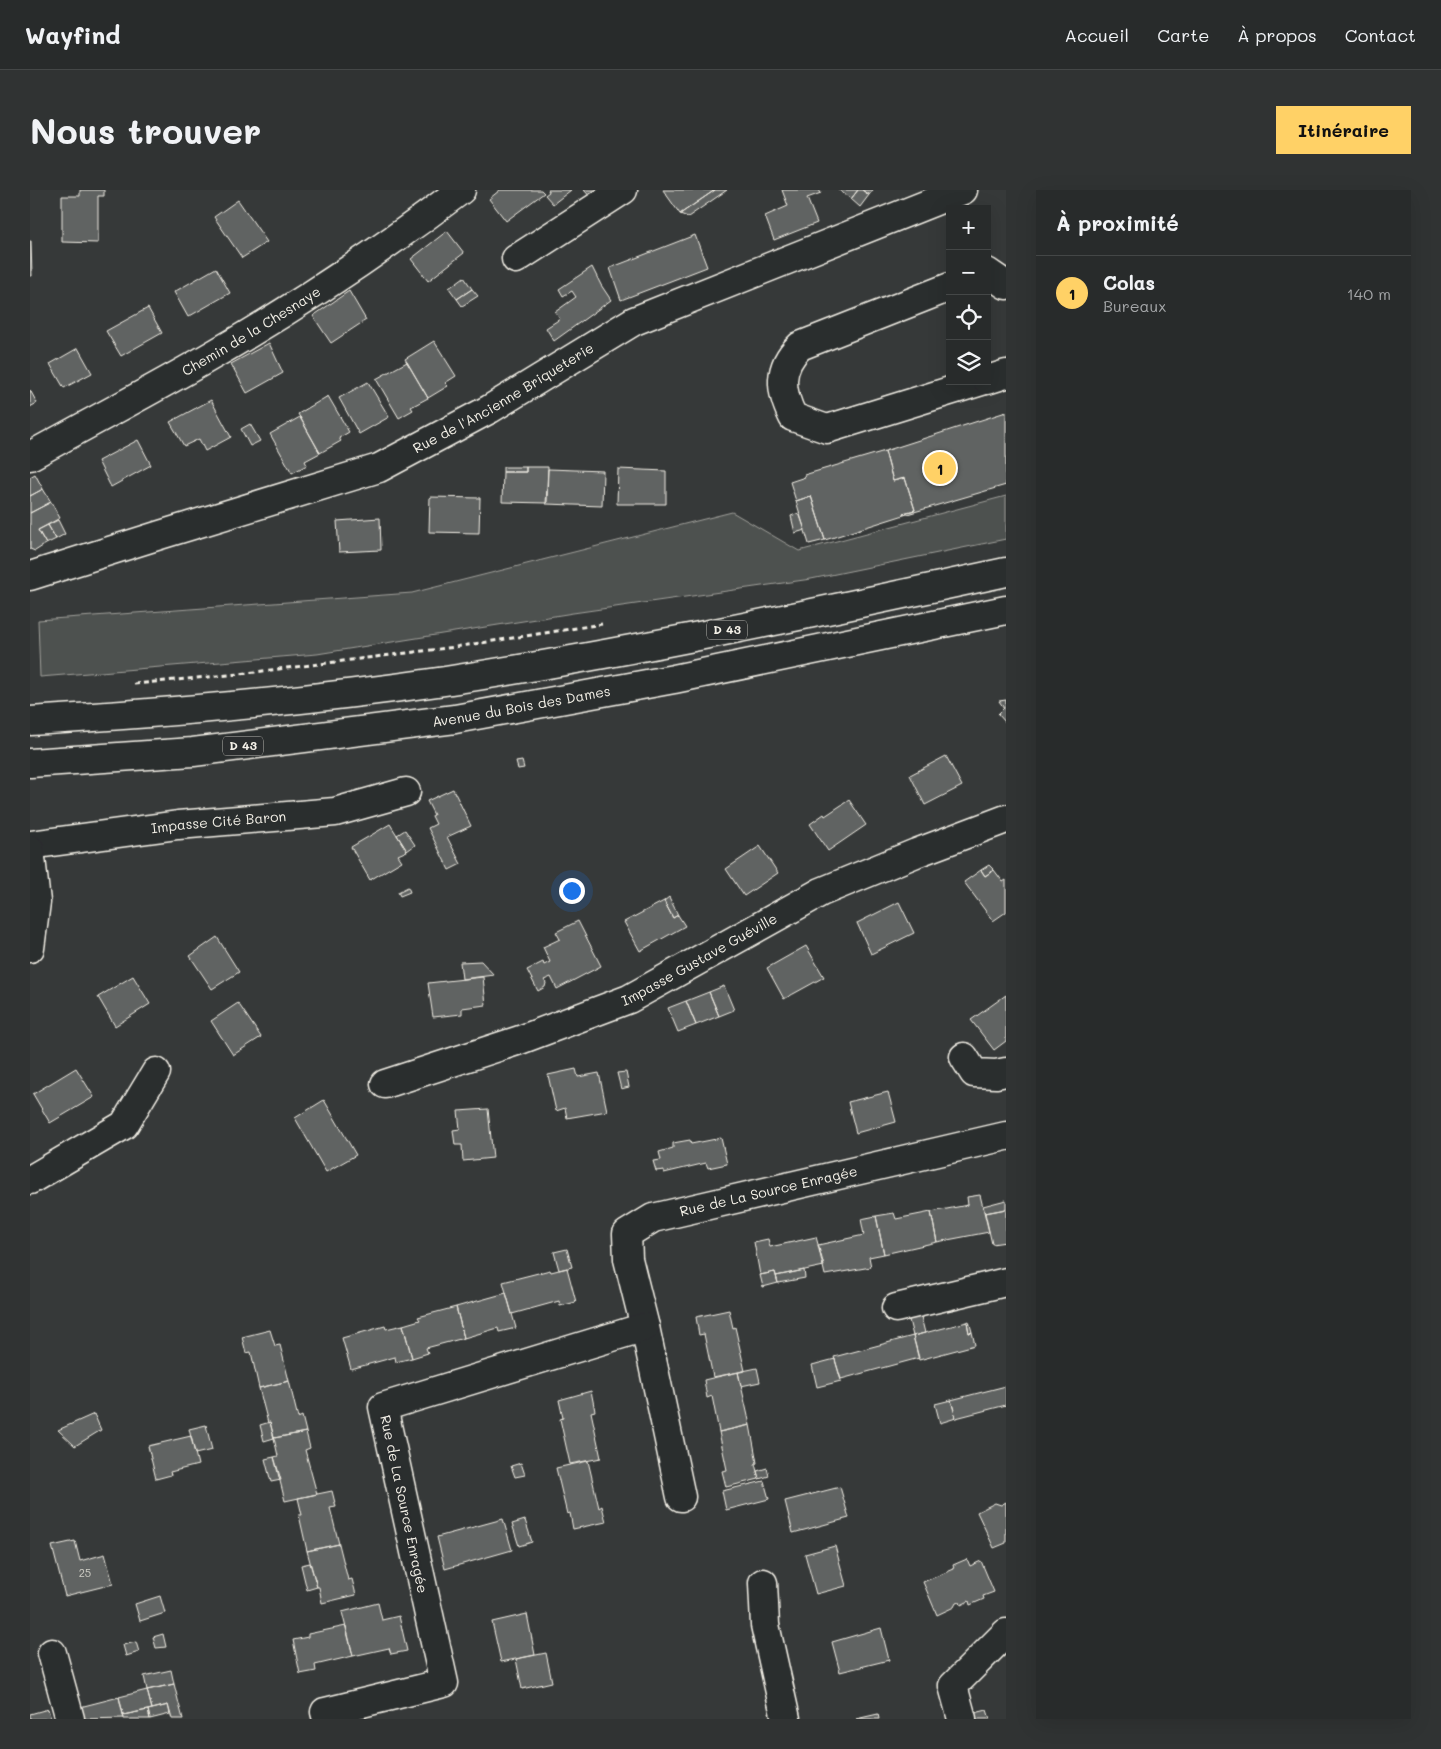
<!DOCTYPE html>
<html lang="fr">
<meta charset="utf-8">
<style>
:root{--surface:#282b2b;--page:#303333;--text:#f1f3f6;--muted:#a5a7a9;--line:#444747;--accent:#ffd166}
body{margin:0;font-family:Mali,sans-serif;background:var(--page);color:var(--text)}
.controls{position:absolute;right:15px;top:15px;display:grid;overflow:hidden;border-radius:0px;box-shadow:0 5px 20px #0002}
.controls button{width:45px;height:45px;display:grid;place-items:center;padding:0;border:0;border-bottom:1px solid var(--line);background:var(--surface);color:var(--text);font:25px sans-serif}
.you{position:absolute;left:541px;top:700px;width:18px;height:18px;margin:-12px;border:4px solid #fff;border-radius:50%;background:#1a73e8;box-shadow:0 0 0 8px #1a73e833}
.badge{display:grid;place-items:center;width:32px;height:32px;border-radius:50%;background:var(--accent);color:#111;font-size:16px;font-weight:700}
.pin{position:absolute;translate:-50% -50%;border:2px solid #fff;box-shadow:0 1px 5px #0006}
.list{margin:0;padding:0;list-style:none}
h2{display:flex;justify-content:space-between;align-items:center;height:65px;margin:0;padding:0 20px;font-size:21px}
h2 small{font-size:16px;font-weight:400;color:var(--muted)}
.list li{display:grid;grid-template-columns:32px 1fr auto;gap:15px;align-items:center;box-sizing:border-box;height:75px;padding:0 20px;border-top:1px solid var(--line)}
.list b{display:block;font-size:19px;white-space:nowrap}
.list p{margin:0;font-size:16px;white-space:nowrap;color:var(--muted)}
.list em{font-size:16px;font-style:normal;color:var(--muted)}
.icon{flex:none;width:28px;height:28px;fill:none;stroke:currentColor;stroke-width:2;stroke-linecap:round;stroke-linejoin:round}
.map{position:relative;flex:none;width:976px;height:1529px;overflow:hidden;border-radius:0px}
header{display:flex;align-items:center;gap:30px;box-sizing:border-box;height:70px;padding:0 25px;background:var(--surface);border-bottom:1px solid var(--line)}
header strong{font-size:24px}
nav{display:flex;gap:28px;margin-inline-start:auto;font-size:18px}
.intro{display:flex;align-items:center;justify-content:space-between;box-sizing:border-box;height:120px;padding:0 30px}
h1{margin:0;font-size:35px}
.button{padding:12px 22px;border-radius:0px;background:var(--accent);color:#111;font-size:18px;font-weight:700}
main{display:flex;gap:30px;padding:0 30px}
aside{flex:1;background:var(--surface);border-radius:0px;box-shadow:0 5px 20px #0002}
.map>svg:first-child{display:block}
</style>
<header>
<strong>Wayfind</strong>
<nav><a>Accueil</a><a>Carte</a><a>À propos</a><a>Contact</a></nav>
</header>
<div class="intro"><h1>Nous trouver</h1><a class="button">Itinéraire</a></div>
<main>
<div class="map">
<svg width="976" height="1529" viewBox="0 0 976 1529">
<rect width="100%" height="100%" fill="#363939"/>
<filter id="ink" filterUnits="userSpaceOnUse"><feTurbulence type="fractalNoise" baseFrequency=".02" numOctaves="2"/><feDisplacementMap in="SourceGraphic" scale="10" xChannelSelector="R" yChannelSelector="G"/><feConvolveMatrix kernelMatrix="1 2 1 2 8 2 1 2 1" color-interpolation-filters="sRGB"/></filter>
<g filter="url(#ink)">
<path fill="#4e514f" stroke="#a1a19c" d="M976,306V349L781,389L543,423L287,464L10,487L8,430L382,403L702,322L769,361Z"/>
<path fill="#616362" stroke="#f4f1e8" d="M50,0H74V6H68V53L32,52V6H50Z
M470,0H511L514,3L476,31L459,9Z
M518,0H541L523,14L515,5L519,2Z
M554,0H577L563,10Z
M633,0H685L650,24Z
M685,0H697L658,27L650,24Z
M752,0H789L791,3L777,8L787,33L744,50L735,26L758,16Z
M809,0H828L821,9Z
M828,0H832L839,5L830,17L821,9Z
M832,0H843L839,5Z
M208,10L237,52L212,68L184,27Z
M417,41L434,63L398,91L381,69Z
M665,45L677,77L591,110L580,78Z
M0,51H1L2,86H0Z
M562,77L571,95L581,110L524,151L516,138L530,129L525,122L546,107L542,101L533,106L529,99Z
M186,78L200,103L158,127L144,102Z
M434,87L442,99L427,109L419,98Z
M442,99L448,106L432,116L427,109Z
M319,101L336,130L301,153L283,126Z
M118,118L132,143L91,166L76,141Z
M404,151L426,186L415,193L418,196L398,208L375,169Z
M239,153L253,183L217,203L201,174Z
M48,158L62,183L34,198L20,174Z
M377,172L398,208L381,217L383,220L369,228L346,189Z
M338,192L359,227L329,244L309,208Z
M0,200L7,213L0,217Z
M298,206L319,242L309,248L311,251L290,263L268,224Z
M181,210L201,247L175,261L169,249L154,256L140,232Z
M976,222V295L874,325L873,323L885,320L875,288L863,291L855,261Z
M270,227L290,263L275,271L277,275L262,283L240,244Z
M220,234L230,251L220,256L211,239Z
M108,250L121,275L81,297L68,271Z
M855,261L863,291L875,288L885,320L873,323L874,325L795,350L781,306L766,311L760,292L775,287L774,285Z
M473,277H496V282H473Z
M496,277H518L517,313L472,312L473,282H496Z
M518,279L573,281L572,316L516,314Z
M588,279L636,281V314H587Z
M5,284L13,299L0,306V287Z
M13,299L21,312L0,323V306Z
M781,306L795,350L779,354L766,311Z
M400,307L450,308L449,343L399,342Z
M21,312L30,328L8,340L16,354L5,361L0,359V323Z
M769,323L775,340L765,343L761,326Z
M350,328L351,360L309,362L307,331Z
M28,330L35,344L26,349L18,335Z
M18,335L26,349L16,354L8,340Z
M976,510V533L968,524L974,518L969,511Z
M916,566L932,596L895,615L880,585Z
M492,571L494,578L488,579L486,572Z
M423,599L441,636L417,647L431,674L419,680L398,638L406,634L402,626L404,625L397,611Z
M819,610L836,635L798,661L780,634L794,624L795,626Z
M360,634L377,661L368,665L372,671L340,690L321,657Z
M375,640L385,655L377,661L367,645Z
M730,656L748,683L714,706L696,679Z
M959,675L964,680L955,686L951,680Z
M951,680L955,686L964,680L973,692L976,690V722L963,731L934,692Z
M378,697L380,702L370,706L368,702Z
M639,707L648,725L643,728L634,711Z
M634,711L643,728L648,725L655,736L610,761L594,732Z
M869,712L884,743L841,764L827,733Z
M548,731L571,776L527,799L521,787L514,790L516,793L515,797L508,801L497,780L513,772L514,775L520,772L513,757L530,749L526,742Z
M187,747L209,782L182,799L160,766Z
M776,756L794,787L754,809L737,778Z
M451,771L464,785L432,789L430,772Z
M103,786L120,814L85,836L68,807Z
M453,787L456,815L432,818V824L403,827L398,793Z
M694,796L704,820L689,826L679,802Z
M679,802L689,826L666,835L656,811Z
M976,805V851L964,860L941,830Z
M656,811L666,835L648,842L638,818Z
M208,813L231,847L203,865L181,831Z
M46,878L64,907L20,933L3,904Z
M546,879L548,887L569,883L577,921L537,928L535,918L526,921L518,885Z
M596,882L599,897L591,899L587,883Z
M858,902L866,932L826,943L818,912Z
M294,910L326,965L296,982L265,928Z
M458,919L463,968L433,971L432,955H425L423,940L430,939L428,921Z
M691,948L697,974L678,978L676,973L634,983V980L626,981L623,971L631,970L629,962L643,958V953L660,950L661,954Z
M950,1005L959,1042L907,1052L901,1022L938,1015L937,1007Z
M976,1010V1019L955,1023L953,1016Z
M976,1019V1052L962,1054L955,1023Z
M901,1022L907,1052L854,1064L846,1026L864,1023L866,1029Z
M846,1026L854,1064L839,1067L841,1077L795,1085L788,1055L834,1045L831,1029Z
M786,1047L794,1076L746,1086L745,1082L730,1085L724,1052L738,1049L740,1057Z
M537,1059L542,1077L529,1080L524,1062Z
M537,1078L546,1112L530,1116L529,1111L482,1124L473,1092L520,1080L521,1082Z
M774,1080L775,1088L748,1093L746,1086Z
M745,1082L748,1093L733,1097L730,1085Z
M476,1103L486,1138L469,1142L468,1138L434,1148L426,1117Z
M426,1117L434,1148L396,1158L398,1163L382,1168L373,1135L390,1130L388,1127Z
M889,1119L895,1143L883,1146L877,1122Z
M699,1120L703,1138L705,1137L715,1181L683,1187L674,1144L669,1145L666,1127Z
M939,1131L942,1142L939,1143L937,1132Z
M937,1132L939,1143L942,1142L945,1155L889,1170L883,1146Z
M373,1135L382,1168L366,1172L365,1167L321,1179L312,1148L355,1136L356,1139Z
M240,1140L245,1156L250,1155L259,1191L229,1198L221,1162L216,1163L212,1147Z
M883,1146L889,1168L811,1189L804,1167Z
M805,1169L811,1191L787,1197L782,1175Z
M727,1178L730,1192L711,1196L708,1182Z
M708,1182L720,1235L689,1242L682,1206L677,1208L674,1190Z
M259,1191L268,1228L272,1226L276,1242L244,1248L240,1232L238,1233L229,1198Z
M976,1196V1215L926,1228L921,1210Z
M561,1201L565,1221L561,1222L571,1268L540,1274L530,1229L533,1228L529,1210Z
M921,1210L926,1228L910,1233L905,1214Z
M64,1224L71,1240L45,1256L28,1240Z
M240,1232L244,1248L234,1251L230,1235Z
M176,1235L182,1260L165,1264L159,1239Z
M720,1235L727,1273L725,1274L729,1289L696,1297L692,1281L697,1280L689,1242Z
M276,1242L280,1258L275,1260L287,1304L255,1311L244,1267L248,1266L244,1248Z
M161,1246L168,1275L140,1282L141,1285L126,1289L118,1256Z
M244,1267L251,1290L241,1292L235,1269Z
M558,1271L569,1318L572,1316L576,1332L543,1339L540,1323L537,1324L526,1278Z
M491,1273L495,1285L485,1287L481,1276Z
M737,1278L739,1286L729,1289L727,1281Z
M734,1291L739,1309L696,1320L692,1301Z
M810,1297L819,1328L763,1343L755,1311Z
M302,1301L306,1317L300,1318L309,1354L277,1361L269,1325H272L268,1308Z
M976,1312V1353L964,1358L947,1322L965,1313L971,1315Z
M473,1329L482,1360L415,1379L407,1347Z
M495,1330L502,1352L489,1356L482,1334Z
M45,1351L50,1371L75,1364L83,1394L35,1406L22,1356Z
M309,1354L318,1390L322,1389L326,1405L292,1413L289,1397H287L277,1361Z
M805,1356L816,1396L786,1404L775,1364Z
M937,1369L940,1376L951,1371L964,1402L953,1406L954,1409L940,1415L939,1411L931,1415L930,1412L926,1413L924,1417L907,1425L893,1392L924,1379L923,1375Z
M280,1373L287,1397L277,1400L271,1375Z
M130,1406L135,1423L110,1431L105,1414Z
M348,1413L352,1430L369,1426L377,1461L361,1464L359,1458L323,1466L312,1422Z
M497,1424L505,1465L471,1472L462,1432Z
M316,1436L323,1466L285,1475L286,1481L270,1484L263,1450L278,1447V1444Z
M851,1438L859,1470L810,1482L802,1452Z
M133,1444L136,1457L126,1458L123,1447Z
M106,1452L109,1462L96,1466L93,1455Z
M516,1463L522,1492L492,1499L486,1469Z
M141,1480L144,1494L117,1500L114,1486Z
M144,1494L148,1510L153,1529H142L138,1515L122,1519L117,1500Z
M117,1500L122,1519L93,1525L89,1507Z
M89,1507L94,1528L53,1529L50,1517Z
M138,1515L140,1524L120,1529L118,1520Z
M18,1519L21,1529H0V1524Z
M118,1520L120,1529H94L93,1525Z
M957,1520L960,1529H946L945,1523Z
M848,1524L849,1529H826Z"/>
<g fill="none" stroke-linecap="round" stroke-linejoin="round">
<g stroke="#f4f1e8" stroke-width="31">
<g id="minor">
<path d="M486,69L593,0"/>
<path d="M957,82L976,95"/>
<path d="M920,97L770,156C747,178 750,201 763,227L797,239L952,191"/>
<path d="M957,190L976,184"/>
<path id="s1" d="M0,266C56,235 113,205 169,173C260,121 348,63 431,0"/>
<path id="s2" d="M0,386L130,345L349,278L460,219L604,131L933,0"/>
<path id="s3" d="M0,655L148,635L305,622L376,602"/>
<path d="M0,659L6,712L0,758"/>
<path d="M934,867L944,883L966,884L976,882"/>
<path id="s4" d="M355,894L490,850L599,809L791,702L886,663L976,629"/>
<path d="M0,990L94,935L126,882"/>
<path d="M866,1118L976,1092"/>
<path id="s5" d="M651,1307L615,1137L598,1069L597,1044L623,1028L976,946"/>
<path d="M733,1393L735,1435L756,1529"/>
<path d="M22,1463L40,1529"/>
<path d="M297,1529L295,1522L414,1493L353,1217L615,1137"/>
<path d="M932,1529L923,1496L976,1443"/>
</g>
</g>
<g stroke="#f4f1e8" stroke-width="31">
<g id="highway">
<path d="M0,531C139,523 278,511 415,491C603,462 790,422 976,382"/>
<path id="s6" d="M0,573L163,562L425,529L644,489L976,420"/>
</g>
</g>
<path stroke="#f4f1e8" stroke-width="3" stroke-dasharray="5 4" stroke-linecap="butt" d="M104,494L209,484L425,457L572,434"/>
<use href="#minor" stroke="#2a2d2e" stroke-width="28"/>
<use href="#highway" stroke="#2a2d2e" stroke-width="28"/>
</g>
</g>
<g text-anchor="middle" stroke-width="4.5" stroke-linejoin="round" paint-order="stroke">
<g font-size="11" fill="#cfcec6">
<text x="55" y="1387">25</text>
</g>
<g fill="#2a2d2e" stroke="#b7b6b0" stroke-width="1">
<rect x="677" y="430.5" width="40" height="19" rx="4"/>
<rect x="193" y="546.5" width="40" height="19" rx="4"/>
</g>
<g font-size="12" font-weight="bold" fill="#f4f1e8">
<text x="697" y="444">D 43</text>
<text x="213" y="560">D 43</text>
</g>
<g font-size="14" fill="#f4f1e8" stroke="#2a2d2e">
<text dy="5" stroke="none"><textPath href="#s1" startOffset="254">Chemin de la Chesnaye</textPath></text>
<text dy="5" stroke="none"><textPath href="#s2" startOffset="508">Rue de l'Ancienne Briqueterie</textPath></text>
<text dy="5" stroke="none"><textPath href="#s6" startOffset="495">Avenue du Bois des Dames</textPath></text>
<text dy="5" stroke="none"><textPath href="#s3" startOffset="190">Impasse Cité Baron</textPath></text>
<text dy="5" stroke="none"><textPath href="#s4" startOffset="339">Impasse Gustave Guéville</textPath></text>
<text dy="5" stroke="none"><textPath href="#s5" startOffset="418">Rue de La Source Enragée</textPath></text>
<text transform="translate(374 1314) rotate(78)" y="5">Rue de La Source Enragée</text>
</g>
</g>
</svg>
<div class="controls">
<button>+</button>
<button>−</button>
<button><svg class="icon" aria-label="locate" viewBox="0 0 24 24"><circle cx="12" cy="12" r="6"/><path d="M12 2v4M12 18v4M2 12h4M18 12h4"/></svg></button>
<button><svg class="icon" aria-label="layers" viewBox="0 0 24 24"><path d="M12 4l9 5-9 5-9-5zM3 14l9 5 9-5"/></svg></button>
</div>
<div class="you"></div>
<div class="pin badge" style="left:910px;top:278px">1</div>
</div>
<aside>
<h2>À proximité<small></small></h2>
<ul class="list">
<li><span class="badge">1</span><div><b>Colas</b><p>Bureaux</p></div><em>140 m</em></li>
</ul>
</aside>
</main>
